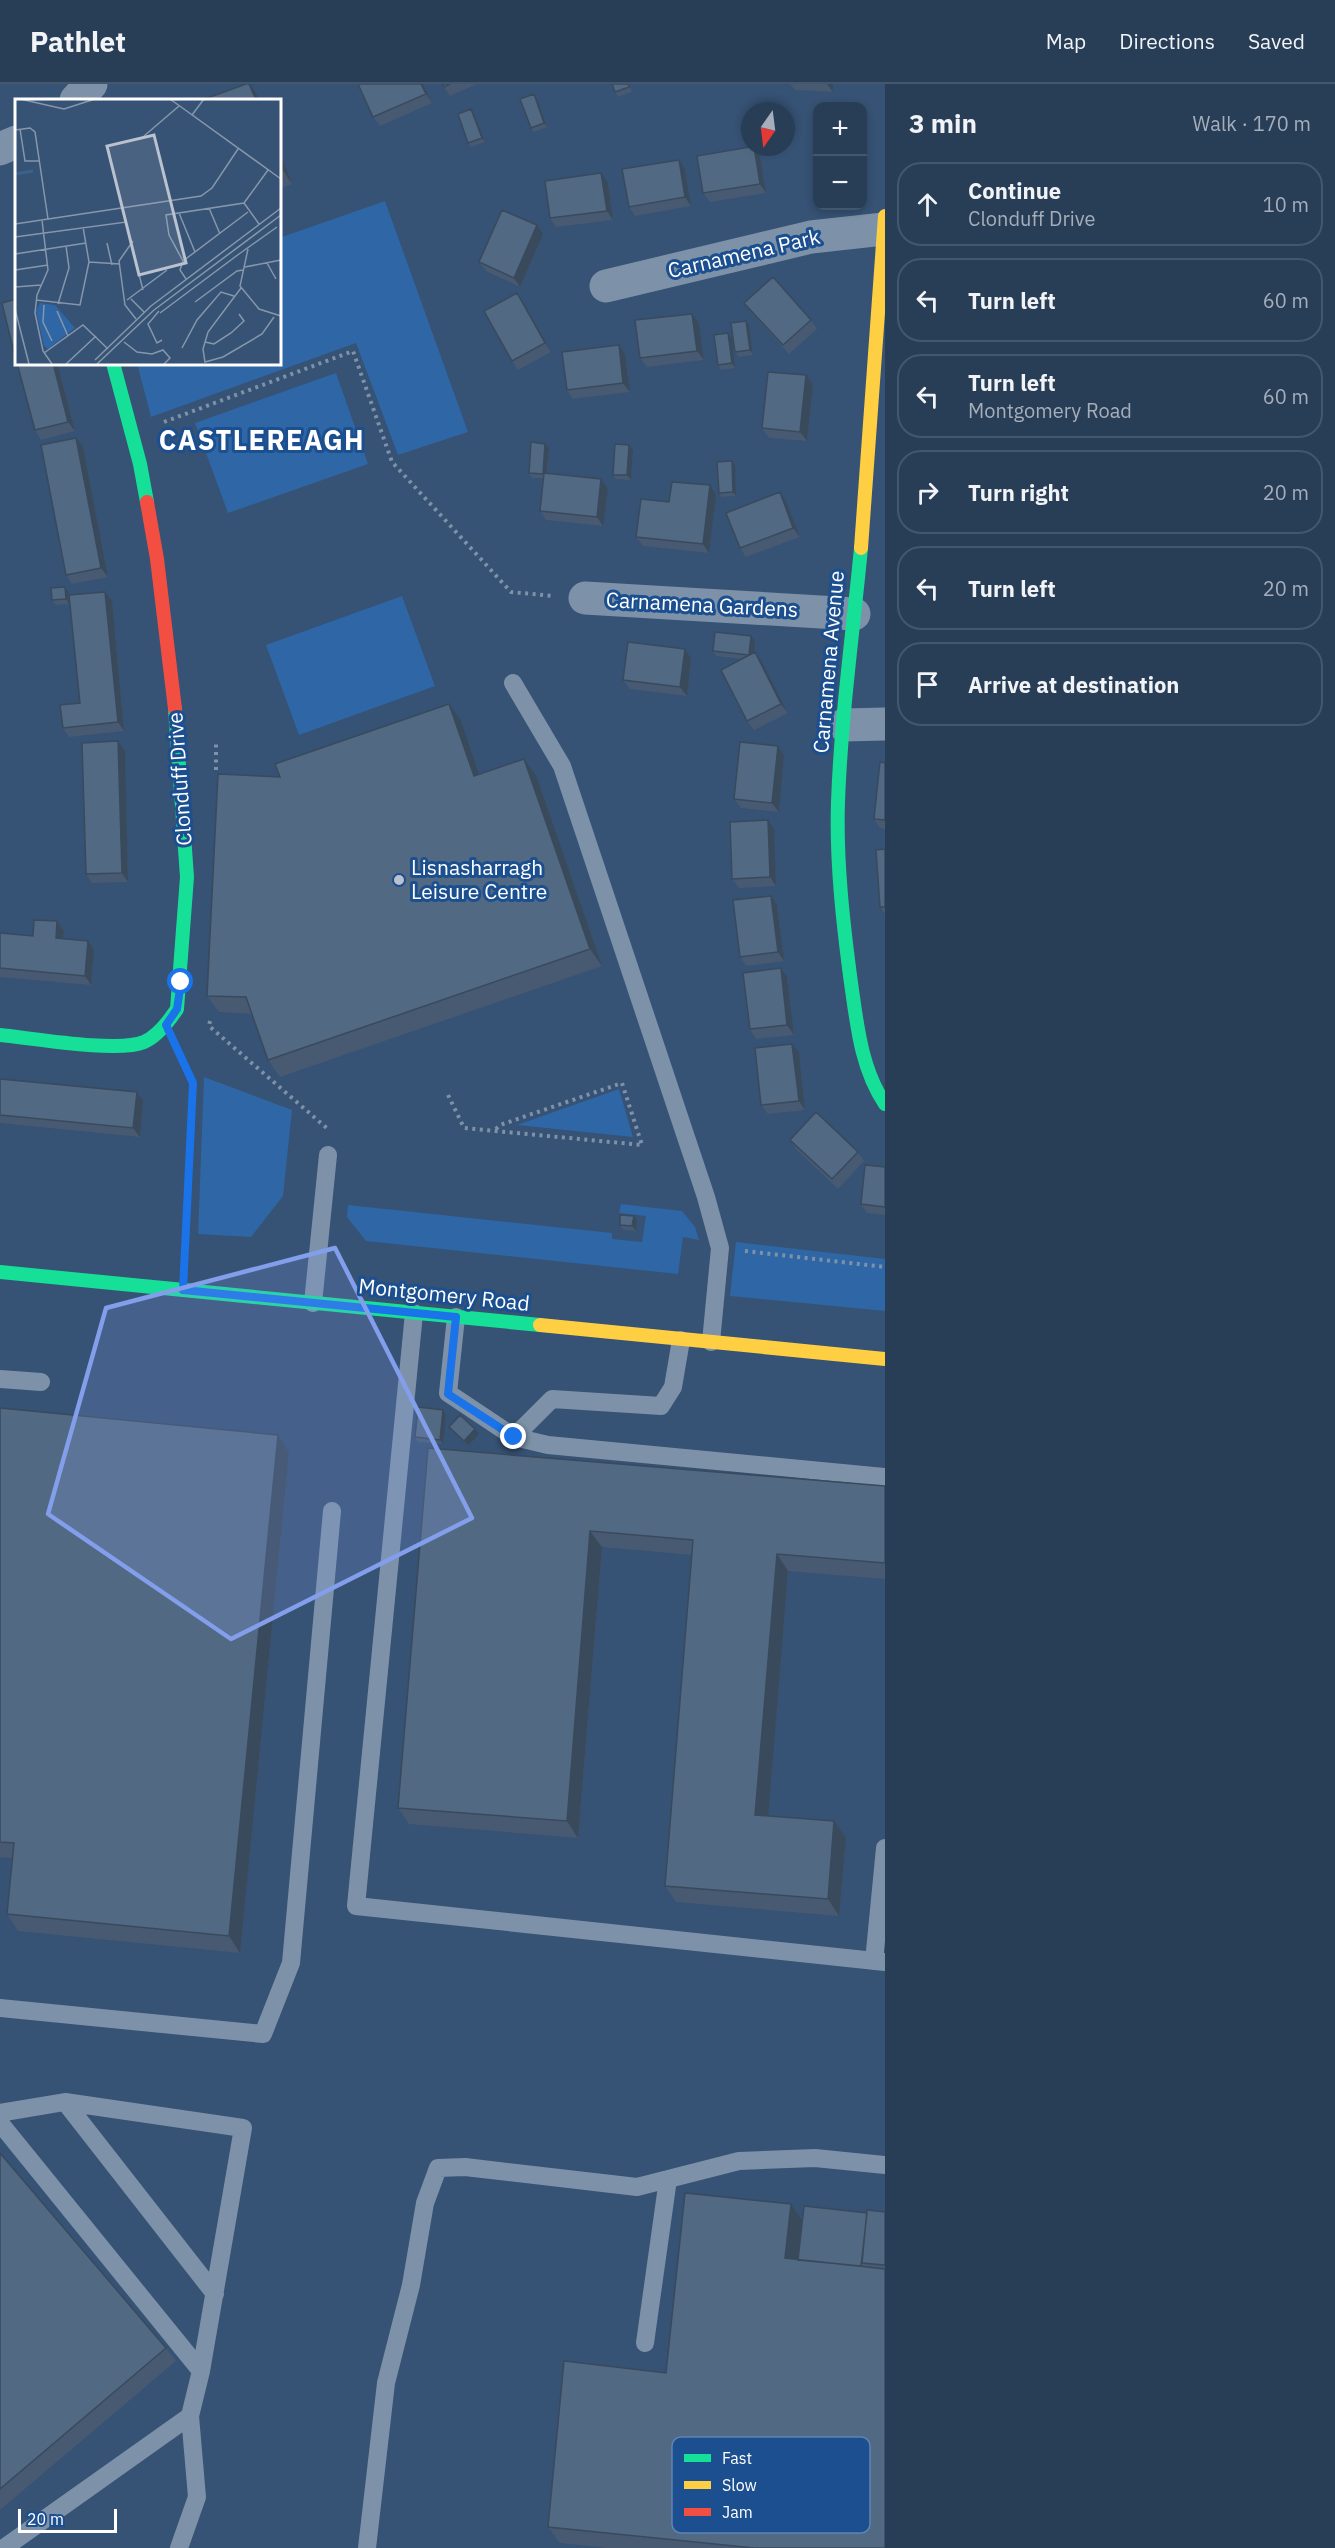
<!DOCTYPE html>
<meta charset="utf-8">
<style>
:root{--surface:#283e57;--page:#344961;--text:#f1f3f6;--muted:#a5aeba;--line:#44576d}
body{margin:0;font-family:"IBM Plex Sans",sans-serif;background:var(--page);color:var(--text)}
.controls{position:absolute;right:18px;top:18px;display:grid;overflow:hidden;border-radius:12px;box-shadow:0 3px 9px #0003}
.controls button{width:54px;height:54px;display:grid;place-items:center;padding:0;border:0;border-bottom:2px solid var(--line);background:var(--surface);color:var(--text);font:30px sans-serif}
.compass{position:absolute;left:741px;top:18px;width:54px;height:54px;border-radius:50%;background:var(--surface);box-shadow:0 3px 9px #0003;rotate:194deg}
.scale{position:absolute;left:18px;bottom:15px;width:99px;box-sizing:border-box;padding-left:6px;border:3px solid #fff;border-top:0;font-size:16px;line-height:21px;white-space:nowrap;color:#fff;-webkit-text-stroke:4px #1b4f8f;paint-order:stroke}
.stop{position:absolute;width:18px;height:18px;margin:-14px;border:4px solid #1a73e8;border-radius:50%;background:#fff}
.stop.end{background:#1a73e8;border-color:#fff;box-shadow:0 2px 6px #0008}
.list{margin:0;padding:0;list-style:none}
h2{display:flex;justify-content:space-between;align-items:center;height:78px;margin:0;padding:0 24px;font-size:26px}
h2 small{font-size:20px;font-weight:400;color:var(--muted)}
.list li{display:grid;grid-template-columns:39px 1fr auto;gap:18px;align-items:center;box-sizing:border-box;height:84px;margin:0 12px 12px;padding:0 12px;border:2px solid var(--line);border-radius:24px}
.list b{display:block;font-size:22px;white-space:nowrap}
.list p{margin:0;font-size:20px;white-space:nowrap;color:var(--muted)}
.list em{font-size:20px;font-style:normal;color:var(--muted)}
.icon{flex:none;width:33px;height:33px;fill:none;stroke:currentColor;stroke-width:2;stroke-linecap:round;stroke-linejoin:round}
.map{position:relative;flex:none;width:885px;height:2464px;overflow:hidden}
header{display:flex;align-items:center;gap:36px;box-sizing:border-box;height:84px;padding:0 30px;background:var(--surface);border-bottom:2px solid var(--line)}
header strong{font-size:28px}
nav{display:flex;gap:33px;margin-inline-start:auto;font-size:21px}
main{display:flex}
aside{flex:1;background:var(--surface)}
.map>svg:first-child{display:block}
</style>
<header>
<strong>Pathlet</strong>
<nav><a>Map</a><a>Directions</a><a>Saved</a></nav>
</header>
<main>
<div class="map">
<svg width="885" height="2464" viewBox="0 0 885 2464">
<rect width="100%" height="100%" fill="#365274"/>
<path fill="#2f66a5" d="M385,117L468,348L398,371L356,259L151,333L137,279H279V154Z
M336,289L368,380L228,429L195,339Z
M402,512L435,602L299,651L266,561Z
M204,993L292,1026L283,1112L251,1153L198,1150Z
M619,1005L633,1053L517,1041Z
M621,1120L682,1127L695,1143L699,1156L683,1153L678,1190L366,1157L347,1133L348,1121L612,1149V1155L642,1158L646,1132L619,1129Z
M736,1158L885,1175V1227L730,1212Z"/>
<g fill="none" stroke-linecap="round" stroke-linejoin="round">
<path stroke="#7d92a8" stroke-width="4" stroke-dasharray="3 4.5" stroke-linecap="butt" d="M164,338L353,267L392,378L511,508L554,512
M216,686V657
M210,937L209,942L329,1046
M180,970L193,999L185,1172
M448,1011L464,1044L642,1061L622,999L500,1041L494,1047
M745,1167L885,1183"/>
<path stroke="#7d92a8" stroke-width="18" d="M513,599L562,682L706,1113L720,1164L711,1258
M313,1219L328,1071
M414,1229L356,1822L885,1878
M456,1233L448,1309L514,1353L548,1361L885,1393
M0,1295L41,1298
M514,1353L552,1315L661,1322L673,1303L681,1256
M874,1877L885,1764
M0,1924L263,1950L291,1879L332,1427
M65,2018L215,2210
M0,2029L65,2018L243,2044L201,2287L190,2332L4,2464
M0,2039L201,2287
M645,2259L668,2095
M179,2464L197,2413L190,2332
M367,2464L386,2299L411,2201L425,2119L438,2084L465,2083L637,2103L739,2077L815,2074L885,2081"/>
<path stroke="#7d92a8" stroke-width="33" d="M76,16L91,0
M0,65L16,58
M606,202L811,153L884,145
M585,514L854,530
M844,641L885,640"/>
<path stroke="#16e098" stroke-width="14" d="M113,279L140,380L147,418
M861,464C853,548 841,633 838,718C836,777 843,839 851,899C857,940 861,985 885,1020
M0,951C31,954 118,969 144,958C158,952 169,937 177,925L187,793L175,625
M0,1188L540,1241"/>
<path stroke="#ffcf43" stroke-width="14" d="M861,464L885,132
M540,1241L885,1275"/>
<path stroke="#f24e42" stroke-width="14" d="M147,418L157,475L175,625"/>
</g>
<path fill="#475a72" d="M358,0H423L432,19L380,42L373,33Z
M442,0H477L450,12Z
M612,0H629L632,8L618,13L615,8Z
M790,0H833V8L795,6Z
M537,15L547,43L534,48L531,44Z
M471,25L474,30L485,58L471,63L468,59Z
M279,66L292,100L279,105Z
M760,71L766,109L710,118L703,109Z
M685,85L691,122L635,132L629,123Z
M608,99L613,136L556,143L550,134Z
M543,150L520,203L486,187L479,178Z
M517,209L523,218L551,268L518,286L512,277Z
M744,219L811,236L817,245L789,270L751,228Z
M692,230L699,239L704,276L647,283L640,274Z
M746,237L749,241L753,271L739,273L735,268Z
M732,254L735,284L721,286L718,281Z
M619,261L625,270L630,308L573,315L567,306Z
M17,279H57L75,347L41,356L35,346Z
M806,291L813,301L807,357L769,354L762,344Z
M545,360L549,364L547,389L601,395L608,405L603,442L546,436L540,427L544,394H532L529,389Z
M83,363L108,493L72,500L66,491Z
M633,366L631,396L616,395L613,391Z
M732,377L735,382L736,412L722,413L719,409Z
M710,401L716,411L709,469L643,462L636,453L669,418Z
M780,408L786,417L800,453L746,473L740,464Z
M68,508L69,520L56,521L52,516Z
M105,508L112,517L124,647L69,653L63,644L80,619Z
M751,552L755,557L753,569L755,568L762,578L788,629L754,646L747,637L743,575L716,572L713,567Z
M685,565L691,574L687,612L630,605L623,596Z
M461,637L479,690L524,675L536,691L602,882L280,993L268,976L252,930L219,928L207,912L280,693Z
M118,657L125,667L128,798L92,799L86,790Z
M778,662L784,671L779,728L741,724L734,715Z
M885,679V745L880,744L874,735Z
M768,736L774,745L776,802L739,804L732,795Z
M885,765V830L880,823Z
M777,821L784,877L746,882L740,873Z
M57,837L64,847L63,855L94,866L91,901L0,893V849L33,852Z
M787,893L794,951L756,955L750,945Z
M799,969L805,1026L768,1030L761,1021Z
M0,995L143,1017L140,1053L0,1039Z
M790,1056L858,1068L864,1077L838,1105L796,1065Z
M885,1083V1131L867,1129L861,1120Z
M637,1137L636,1147L623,1146L620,1141Z
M0,1324L278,1351L289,1368L240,1869L18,1847L7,1830L12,1774L0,1773Z
M443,1326L446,1331L443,1360L418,1358L415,1353Z
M449,1343L479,1350L468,1362L453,1348Z
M428,1364L885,1402V1495L788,1487L768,1732L846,1754L839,1832L676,1818L665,1802L692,1471L602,1463L578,1754L409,1740L398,1724Z
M0,2069L166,2264L176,2277L0,2426Z
M791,2120L802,2136L885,2128V2464H606L560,2459L548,2443L666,2289Z"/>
<path fill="#394a5c" d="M250,0L258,12L260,16H256Z
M421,0H423L432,19L426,10Z
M827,0H833V8Z
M534,10L537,15L547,43L544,39Z
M471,25L474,30L485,58L482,54Z
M754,63L760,71L766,109L760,100Z
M279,66L292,100L283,86L279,76Z
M679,76L685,85L691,122L685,113Z
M601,89L608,99L613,136L607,127Z
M537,141L543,150L520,203L514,194Z
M517,209L523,218L551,268L545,259Z
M692,230L699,239L704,276L697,267Z
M746,237L749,241L753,271L750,266Z
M728,249L732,254L735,284L732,279Z
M619,261L625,270L630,308L623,299Z
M53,279H57L75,347L68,338Z
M806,291L813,301L807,357L800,348Z
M76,354L83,363L108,493L101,484Z
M545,360L549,364L546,394L543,390Z
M629,361L633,366L631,396L627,391Z
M732,377L735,382L736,412L733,408Z
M601,395L608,405L603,442L597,433Z
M710,401L716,411L709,469L703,460Z
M780,408L786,417L800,453L793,444Z
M65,503L68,508L69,520L66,515Z
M105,508L112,517L124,647L118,638Z
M751,552L755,557L753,576L749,571Z
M685,565L691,574L687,612L680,603Z
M755,568L762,578L788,629L781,620Z
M449,620L461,637L485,708L474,692Z
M118,657L125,667L128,798L122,789Z
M778,662L784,671L779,728L772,719Z
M524,675L536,691L602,882L590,865Z
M768,736L774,745L776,802L770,793Z
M771,812L777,821L784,877L778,868Z
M57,837L64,847L62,863L56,854Z
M88,857L94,866L91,901L85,892Z
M781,884L787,893L794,951L787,941Z
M792,960L799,969L805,1026L799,1017Z
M137,1008L143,1017L140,1053L133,1044Z
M634,1132L637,1137L636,1147L632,1142Z
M443,1326L446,1331L443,1360L440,1356Z
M475,1345L479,1350L468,1362L464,1357Z
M278,1351L289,1368L240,1869L229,1852Z
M590,1447L602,1463L578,1754L567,1737Z
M777,1470L788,1487L767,1747L755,1731Z
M834,1737L846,1754L839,1832L828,1815Z
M791,2120L802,2136L796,2191L785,2174Z"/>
<path fill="#526984" stroke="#394a5c" stroke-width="1.5" d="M246,0H249L256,16H202Z
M358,0H421L426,10L373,33Z
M442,0H450L444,3Z
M612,0H628L629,3L615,8Z
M534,10L544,39L531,44L520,15Z
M471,25L482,54L468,59L458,30Z
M750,63H754L760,100L703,109L697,72Z
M279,76L283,86L279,88Z
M679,76L685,113L629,123L622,85Z
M601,89L607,127L550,134L545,97Z
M502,126L537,141L514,194L479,178Z
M773,193L811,236L783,261L744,219Z
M517,209L545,259L512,277L484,227Z
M16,215V277L2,219Z
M692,230L697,267L640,274L635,236Z
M746,237L750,266L735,268L731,239Z
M728,249L732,279L718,281L714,251Z
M619,261L623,299L567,306L562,268Z
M17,279H53L68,338L35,346Z
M768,288L806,291L800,348L762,344Z
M76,354L101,484L66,491L41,361Z
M531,358L545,360L543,390L529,389Z
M615,360L629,361L627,391H613Z
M732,377L733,408L719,409L717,378Z
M544,389L601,395L597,433L540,427Z
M672,398L710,401L703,460L636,453L641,415L669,418Z
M780,408L793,444L740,464L726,429Z
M65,503L66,515L52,516L51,504Z
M105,508L118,638L63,644L60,621L80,619L69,511Z
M715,548L751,552L749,571L713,567Z
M628,558L685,565L680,603L623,596Z
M755,568L781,620L747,637L721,586Z
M449,620L474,692L524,675L590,865L268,976L246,913L207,912L218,690L280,693L275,680Z
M118,657L122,789L86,790L82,659Z
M740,658L778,662L772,719L734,715Z
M880,678L885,679V736L874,735Z
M768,736L770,793L732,795L730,738Z
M885,765V823H880L876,766Z
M771,812L778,868L740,873L733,816Z
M34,836L57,837L56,854L88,857L85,892L0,884V849L33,852Z
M781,884L787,941L750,945L743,889Z
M792,960L799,1017L761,1021L755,964Z
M0,995L137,1008L133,1044L0,1031Z
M816,1028L858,1068L832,1095L790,1056Z
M865,1081L885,1083V1123L861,1120Z
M620,1131L634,1132L632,1142L620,1141Z
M418,1323L443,1326L440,1356L415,1353Z
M0,1324L278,1351L229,1852L7,1830L14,1759L0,1758Z
M460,1331L475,1345L464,1357L449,1343Z
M428,1364L885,1402V1479L777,1470L755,1731L834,1737L828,1815L665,1802L693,1456L590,1447L567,1737L398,1724Z
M0,2069L166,2264L0,2405Z
M685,2109L791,2120L785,2174L885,2185V2464H754L548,2443L564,2277L666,2289Z
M804,2122L867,2129L861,2182L798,2176Z
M867,2126L885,2128V2181L862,2179Z"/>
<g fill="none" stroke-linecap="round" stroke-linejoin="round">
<path stroke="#1a73e8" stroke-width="8" d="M181,898L177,925L166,941L193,999L183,1206L456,1233L448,1310L514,1353"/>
</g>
<path fill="#839eea" fill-opacity="0.2" stroke="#839eea" stroke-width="4.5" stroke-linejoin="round" d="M335,1164L472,1434L231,1555L48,1430L106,1224Z"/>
<circle fill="#b9c2ce" stroke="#1b4f8f" stroke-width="2" cx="399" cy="796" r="6"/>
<g text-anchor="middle" stroke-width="6" stroke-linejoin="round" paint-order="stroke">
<g font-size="21" fill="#fff" stroke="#1b4f8f">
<text transform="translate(744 170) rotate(-13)" y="7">Carnamena Park</text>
<text transform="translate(702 521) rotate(3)" y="7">Carnamena Gardens</text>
<text transform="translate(829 578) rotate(-85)" y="7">Carnamena Avenue</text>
<text transform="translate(180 695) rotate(-94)" y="7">Clonduff Drive</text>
<text transform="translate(444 1211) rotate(6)" y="7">Montgomery Road</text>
</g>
<g font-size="21" fill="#fff" stroke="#1b4f8f" text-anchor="start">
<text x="411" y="791">Lisnasharragh<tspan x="411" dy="24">Leisure Centre</tspan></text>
</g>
<g font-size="27" font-weight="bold" letter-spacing="1.5" fill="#fff" stroke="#1b4f8f">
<text x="262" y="366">CASTLEREAGH</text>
</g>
</g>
<g transform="translate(15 15)">
<rect width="266" height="266" fill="#365274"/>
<path d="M25,204L40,206L60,229L33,250L29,247L21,212Z" fill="#2f66a5"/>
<path fill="none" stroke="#3b618d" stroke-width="3" d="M0,75L18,72"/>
<path fill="none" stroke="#8697ac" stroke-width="1.5" d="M5,0L49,10L80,0M155,0L266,80M177,16L189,0M5,30L10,62H25M0,31L15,29L20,33L33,120M129,37L164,7M229,104L244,125M194,109L205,135M164,114L180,153M27,121L33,171L22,196L20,214L28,252L37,265M0,125L186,97L197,89L223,50M0,138L111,123L128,191M118,142L104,162L110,206L121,220M92,144L97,166M233,150L225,187L244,210L266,217M0,155L71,144M224,155L262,128M168,162L154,136L151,116L229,104L253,71M168,162L233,113M168,162L165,171L171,180M74,163L105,165M252,164L261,180M230,168L266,161M0,171L33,166M0,188L26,186M226,189L193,233L188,250L190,263L208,258L247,235L259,218M116,200L129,213M21,201L65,206L74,163L68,128M112,201L152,171M180,203L222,172L228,171M43,205L54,169L51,147M29,206L28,223L37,242M0,210L14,265M42,212L53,237M144,212L133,225L142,244L147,241M145,214L224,155M109,243L122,253L137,255L148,251L155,259L149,265M190,243L199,245L216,234L229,222L224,215M167,249L182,221L206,193L219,197M29,254L68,226L93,250M80,261L136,207L266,109M51,265L81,237M82,265L139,211L266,116"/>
<path fill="#b9c2ce" fill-opacity="0.15" stroke="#b9c2ce" stroke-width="3" d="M139,36L171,164L124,176L92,47Z"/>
<rect width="266" height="266" fill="none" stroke="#fff" stroke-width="3"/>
</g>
<rect x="672" y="2353" width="198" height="96" rx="9" fill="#1b4f8f" stroke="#5f84b1" stroke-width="1.5"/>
<rect x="684" y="2370" width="27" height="8" fill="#16e098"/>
<rect x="684" y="2397" width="27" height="8" fill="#ffcf43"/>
<rect x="684" y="2424" width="27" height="8" fill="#f24e42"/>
<g font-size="16" fill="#fff">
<text x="722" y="2380">Fast</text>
<text x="722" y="2407">Slow</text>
<text x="722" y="2434">Jam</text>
</g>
</svg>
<div class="controls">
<button>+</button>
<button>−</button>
</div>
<svg class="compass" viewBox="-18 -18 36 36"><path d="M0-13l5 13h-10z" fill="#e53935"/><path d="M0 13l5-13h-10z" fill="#a5aeba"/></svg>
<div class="scale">20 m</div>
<div class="stop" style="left:181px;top:898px"></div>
<div class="stop end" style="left:514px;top:1353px"></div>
</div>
<aside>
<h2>3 min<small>Walk · 170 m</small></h2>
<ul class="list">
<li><svg class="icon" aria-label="ahead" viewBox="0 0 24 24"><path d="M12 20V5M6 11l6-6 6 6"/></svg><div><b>Continue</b><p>Clonduff Drive</p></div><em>10 m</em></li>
<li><svg class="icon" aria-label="left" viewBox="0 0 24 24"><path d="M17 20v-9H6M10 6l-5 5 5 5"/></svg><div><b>Turn left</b></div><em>60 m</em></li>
<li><svg class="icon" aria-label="left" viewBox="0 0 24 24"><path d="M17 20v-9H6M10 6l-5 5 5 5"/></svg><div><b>Turn left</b><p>Montgomery Road</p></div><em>60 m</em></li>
<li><svg class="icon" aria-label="right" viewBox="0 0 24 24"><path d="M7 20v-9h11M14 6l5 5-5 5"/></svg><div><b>Turn right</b></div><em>20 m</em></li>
<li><svg class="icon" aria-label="left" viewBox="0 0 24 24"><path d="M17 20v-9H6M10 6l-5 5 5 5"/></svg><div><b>Turn left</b></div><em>20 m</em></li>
<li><svg class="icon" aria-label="arrive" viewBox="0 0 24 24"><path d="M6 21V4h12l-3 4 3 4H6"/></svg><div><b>Arrive at destination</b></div></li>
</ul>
</aside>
</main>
